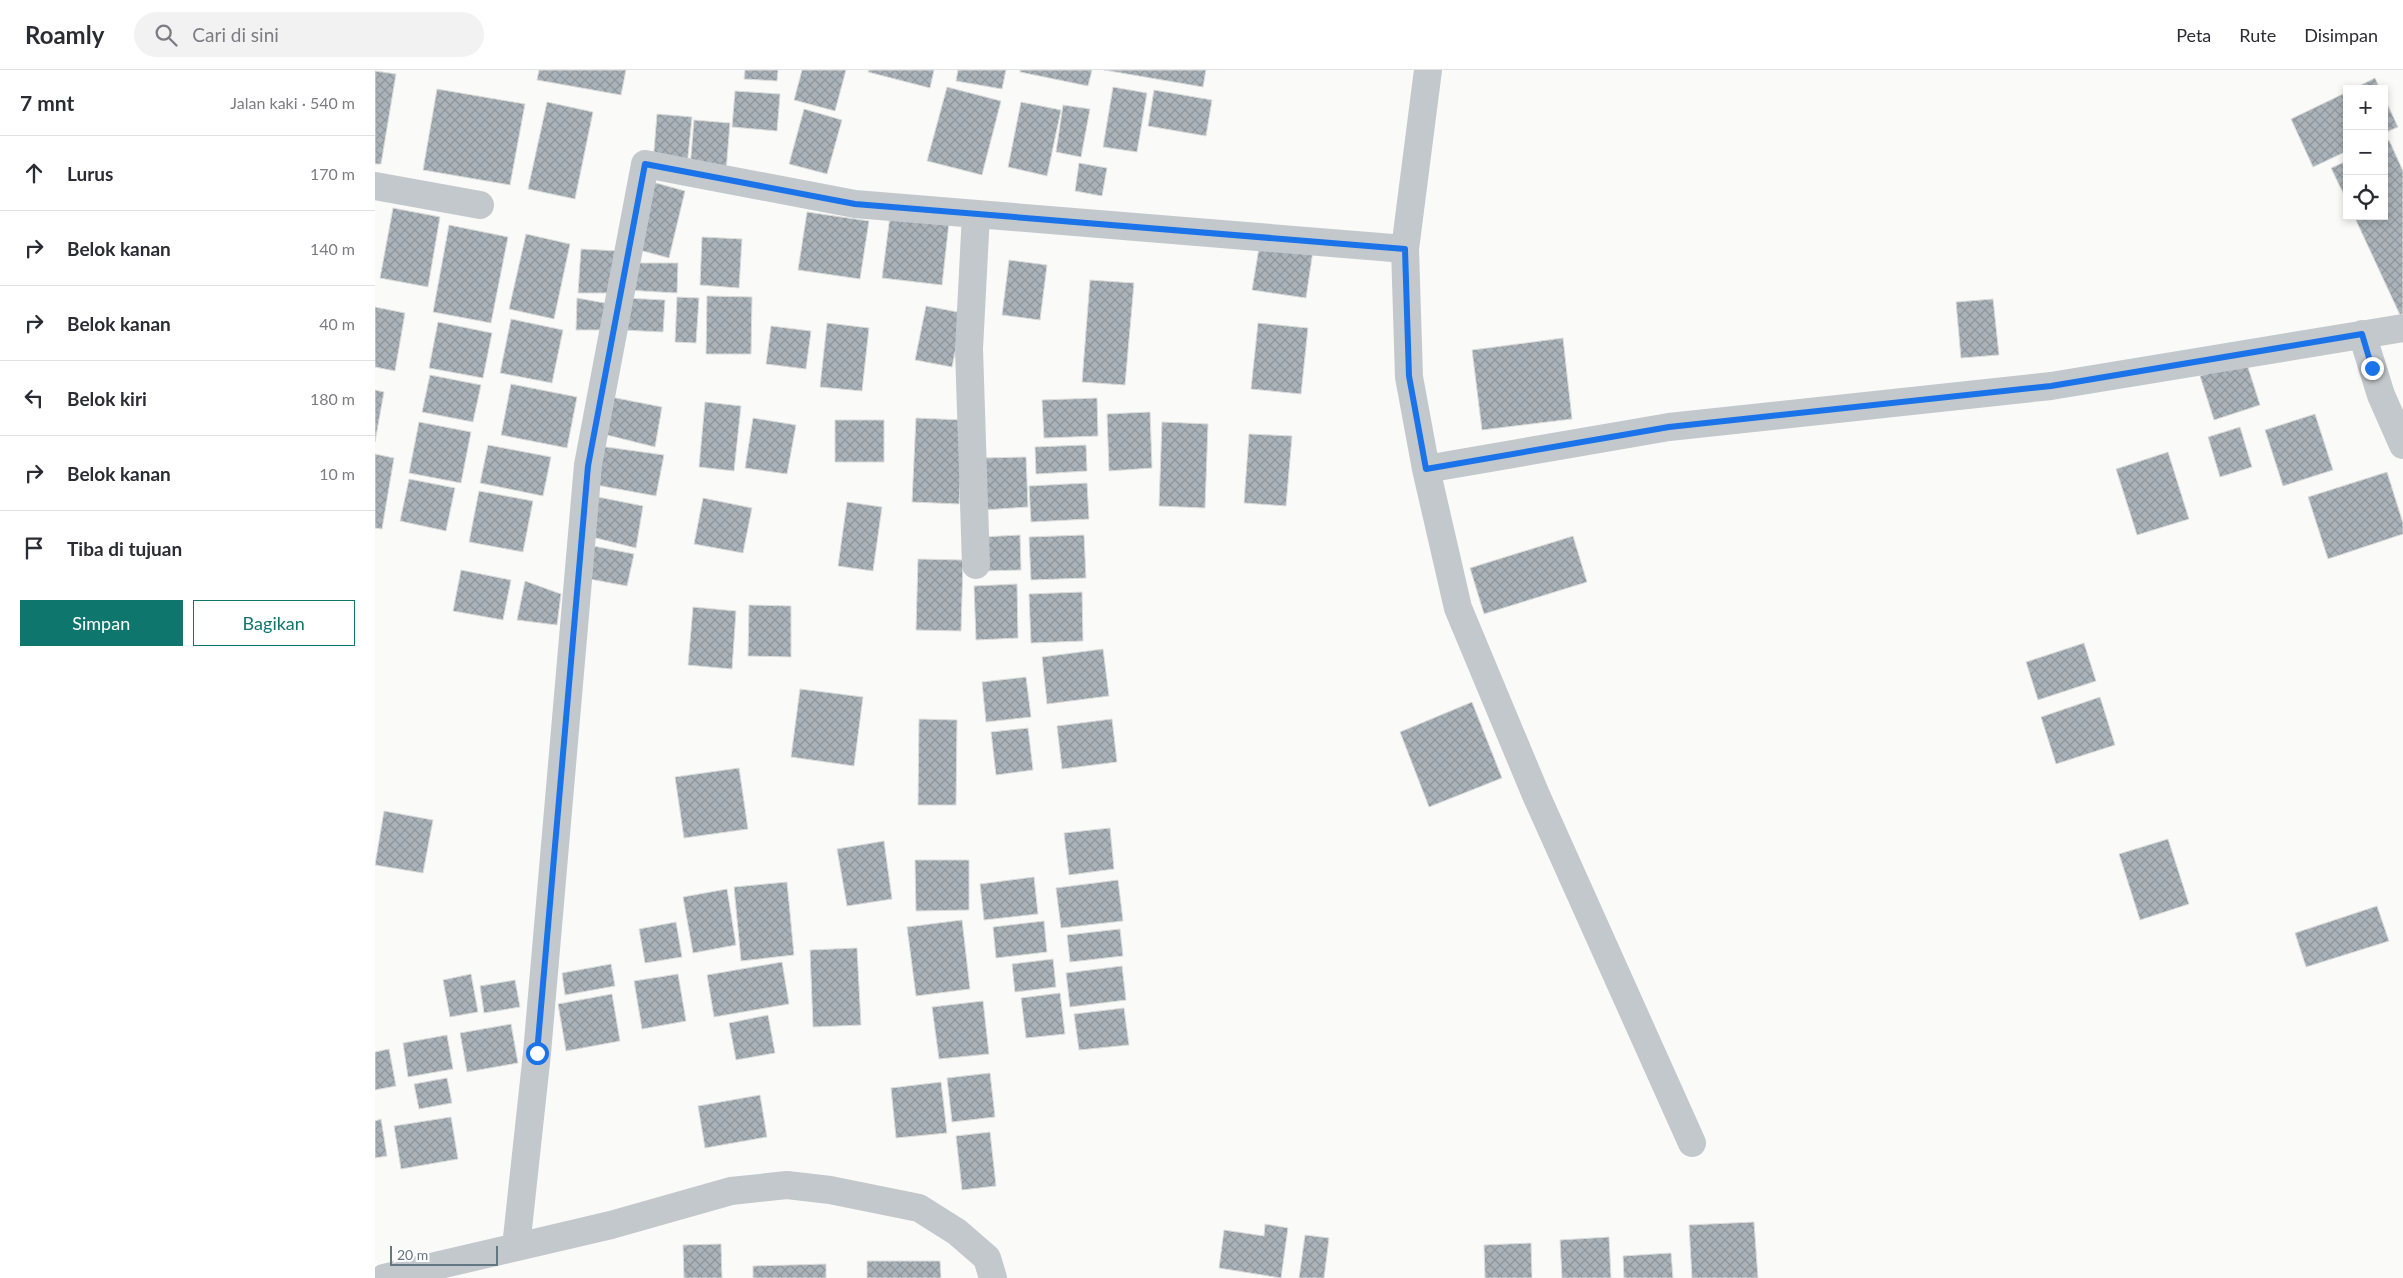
<!DOCTYPE html>
<html lang="id">
<meta charset="utf-8">
<style>
:root{--surface:#fff;--page:#f2f2f3;--text:#2b2b33;--muted:#7c7c81;--line:#e1e1e2;--accent:#0f766e}
body{margin:0;font-family:Lato,sans-serif;background:var(--page);color:var(--text)}
.controls{position:absolute;right:15px;top:15px;display:grid;overflow:hidden;border-radius:0px;box-shadow:0 2px 8px #0003}
.controls button{width:45px;height:45px;display:grid;place-items:center;padding:0;border:0;border-bottom:1px solid var(--line);background:var(--surface);color:var(--text);font:25px sans-serif}
.scale{position:absolute;left:15px;bottom:12px;width:108px;box-sizing:border-box;padding-left:5px;border:2px solid #657683;border-top:0;font-size:14px;line-height:18px;white-space:nowrap;color:#657683;-webkit-text-stroke:4px #fff;paint-order:stroke}
.stop{position:absolute;width:15px;height:15px;margin:-11px;border:4px solid #1a73e8;border-radius:50%;background:#fff}
.stop.end{background:#1a73e8;border-color:#fff;box-shadow:0 1px 5px #0008}
.list{margin:0;padding:0;list-style:none}
h2{display:flex;justify-content:space-between;align-items:center;height:65px;margin:0;padding:0 20px;font-size:21px}
h2 small{font-size:16px;font-weight:400;color:var(--muted)}
.list li{display:grid;grid-template-columns:32px 1fr auto;gap:15px;align-items:center;box-sizing:border-box;height:75px;padding:0 20px;border-top:1px solid var(--line)}
.list b{display:block;font-size:19px;white-space:nowrap}
.list em{font-size:16px;font-style:normal;color:var(--muted)}
.actions{display:flex;gap:10px;padding:15px 20px}
.actions a{flex:1;padding:11px 0;border:1px solid var(--accent);border-radius:0px;text-align:center;font-size:18px;color:var(--accent)}
.actions .main{background:var(--accent);color:#fff}
.icon{flex:none;width:28px;height:28px;fill:none;stroke:currentColor;stroke-width:2;stroke-linecap:round;stroke-linejoin:round}
.map{position:relative;flex:none;width:2028px;height:1208px;overflow:hidden}
header{display:flex;align-items:center;gap:30px;box-sizing:border-box;height:70px;padding:0 25px;background:var(--surface);border-bottom:1px solid var(--line)}
header strong{font-size:24px}
nav{display:flex;gap:28px;margin-inline-start:auto;font-size:18px}
.search{width:350px;height:45px;background:var(--page);display:flex;align-items:center;gap:12px;box-sizing:border-box;padding:0 18px;border-radius:28px;color:var(--muted);font-size:19px}
main{display:flex}
aside{flex:1;background:var(--surface)}
.map>svg:first-child{display:block}
</style>
<header>
<strong>Roamly</strong>
<div class="search"><svg class="icon" aria-label="search" viewBox="0 0 24 24"><circle cx="10" cy="10" r="6"/><path d="M15 15l6 6"/></svg>Cari di sini</div>
<nav><a>Peta</a><a>Rute</a><a>Disimpan</a></nav>
</header>
<main>
<aside>
<h2>7 mnt<small>Jalan kaki · 540 m</small></h2>
<ul class="list">
<li><svg class="icon" aria-label="ahead" viewBox="0 0 24 24"><path d="M12 20V5M6 11l6-6 6 6"/></svg><div><b>Lurus</b></div><em>170 m</em></li>
<li><svg class="icon" aria-label="right" viewBox="0 0 24 24"><path d="M7 20v-9h11M14 6l5 5-5 5"/></svg><div><b>Belok kanan</b></div><em>140 m</em></li>
<li><svg class="icon" aria-label="right" viewBox="0 0 24 24"><path d="M7 20v-9h11M14 6l5 5-5 5"/></svg><div><b>Belok kanan</b></div><em>40 m</em></li>
<li><svg class="icon" aria-label="left" viewBox="0 0 24 24"><path d="M17 20v-9H6M10 6l-5 5 5 5"/></svg><div><b>Belok kiri</b></div><em>180 m</em></li>
<li><svg class="icon" aria-label="right" viewBox="0 0 24 24"><path d="M7 20v-9h11M14 6l5 5-5 5"/></svg><div><b>Belok kanan</b></div><em>10 m</em></li>
<li><svg class="icon" aria-label="arrive" viewBox="0 0 24 24"><path d="M6 21V4h12l-3 4 3 4H6"/></svg><div><b>Tiba di tujuan</b></div></li>
</ul>
<div class="actions"><a class="main">Simpan</a><a>Bagikan</a></div>
</aside>
<div class="map">
<svg width="2028" height="1208" viewBox="0 0 2028 1208">
<defs>
<pattern id="building-cross-hatch" width="8" height="8" patternUnits="userSpaceOnUse" patternTransform="scale(1.25)"><rect width="8" height="8" fill="#aab3b9"/><path d="M0 0l8 8M0 8l8-8" fill="none" stroke="#8e969c"/></pattern>
</defs>
<rect width="100%" height="100%" fill="#fafaf8"/>
<path fill="url(#building-cross-hatch)" stroke="#dcdcda" d="M164,0H251L246,25L162,10Z
M370,0H403L402,11L369,9Z
M427,0H471L460,41L419,30Z
M494,0H559L555,18L493,2Z
M583,0H631L627,19L581,11Z
M645,0H717L713,16L645,2Z
M729,0H831L828,17Z
M0,1L21,4L6,94H0Z
M2000,8L2005,19H1978Z
M572,17L626,31L607,105L552,91Z
M738,17L772,23L762,82L728,77Z
M62,19L150,34L135,115L48,100Z
M779,20L837,30L831,66L773,56Z
M360,21L405,24L402,61L357,57Z
M1972,22V81L1938,97L1916,49Z
M2009,27L2023,57L2009,63Z
M172,32L218,42L200,129L153,119Z
M646,32L686,40L672,106L633,97Z
M688,35L715,39L706,87L681,82Z
M429,39L467,50L452,104L414,94Z
M282,44L317,47L312,96L278,93Z
M319,50L355,53L351,101L315,98Z
M2014,70L2028,101V243L2025,245L1979,146H2009V73Z
M1972,91V131L1956,98Z
M704,93L732,98L727,126L700,121Z
M274,111L310,121L294,188L257,178Z
M18,138L65,147L53,217L5,208Z
M516,138L575,144L567,215L507,208Z
M432,142L494,151L485,209L423,200Z
M74,155L133,167L116,253L58,242Z
M151,164L195,174L179,249L134,239Z
M886,166L939,174L931,228L877,220Z
M327,167L367,169L364,218L325,215Z
M206,179L244,181L234,223H203Z
M634,190L672,195L665,250L627,245Z
M258,193H303L302,223L251,220Z
M715,210L759,213L750,315L707,312Z
M332,226L377,227L376,284H331Z
M302,227L324,228L321,273L300,272Z
M202,228L235,234L227,260H201Z
M249,228L290,230L288,262L247,260Z
M1618,229L1624,285L1586,288L1581,232Z
M551,236L588,243L577,297L540,290Z
M0,237L30,243L20,301L0,297Z
M136,249L188,260L177,313L125,303Z
M63,252L117,263L108,308L54,298Z
M452,253L494,258L487,321L445,317Z
M883,253L933,258L926,324L876,319Z
M396,256L436,261L431,299L391,294Z
M1188,268L1197,349L1107,360L1097,280Z
M1871,291L1885,335L1839,350L1825,306Z
M55,305L106,315L98,352L47,342Z
M136,314L202,327L192,378L126,365Z
M0,320L9,322L0,372Z
M236,327L287,337L280,377L228,364Z
M722,328L723,366L669,368L667,330Z
M330,332L366,336L359,401L324,397Z
M775,342L777,398L734,401L732,344Z
M1940,344L1958,400L1908,416L1890,360Z
M378,348L421,355L412,404L370,398Z
M541,348L588,350L584,434L537,432Z
M460,350H509V392H460Z
M44,352L96,362L86,413L34,403Z
M787,352L833,354L830,438L784,436Z
M1865,357L1877,397L1845,407L1833,367Z
M874,364L917,366L911,436L869,433Z
M113,375L176,387L168,426L105,413Z
M711,375L712,401L661,404L660,377Z
M224,376L289,385L281,426L221,415Z
M1793,382L1814,449L1762,465L1741,399Z
M0,384L19,388L7,459L0,458Z
M651,387L653,437L608,440L606,388Z
M2012,402L2028,453V464L1953,489L1933,427Z
M34,409L80,418L71,461L25,451Z
M712,413L714,449L656,452L654,416Z
M104,421L158,431L148,482L94,472Z
M218,426L268,436L261,478L213,466Z
M328,428L377,438L368,483L319,474Z
M472,432L507,437L498,501L463,496Z
M645,465L646,500L608,501L607,467Z
M709,465L711,508L656,510L654,467Z
M1198,466L1212,512L1109,544L1095,498Z
M208,474L259,484L252,516L204,507Z
M543,489L588,490L586,561L541,560Z
M86,500L136,510L128,550L78,541Z
M150,511L186,524L182,555L142,550Z
M642,514L643,568L601,570L599,516Z
M707,522L708,571L656,573L654,524Z
M374,535L416,536V587L373,586Z
M318,537L361,541L357,599L313,595Z
M1709,573L1721,611L1663,630L1651,592Z
M728,579L734,626L672,634L667,587Z
M651,607L656,647L611,652L607,612Z
M425,619L488,627L479,696L416,687Z
M1725,627L1740,675L1681,694L1666,647Z
M1097,632L1127,708L1054,737L1025,662Z
M544,649L582,650L581,735H543Z
M737,649L742,692L687,699L682,656Z
M653,658L658,700L621,705L616,662Z
M364,698L373,759L309,768L300,707Z
M9,741L58,750L48,803L0,795Z
M735,758L739,799L694,805L689,763Z
M1793,769L1814,834L1765,850L1744,784Z
M509,771L517,829L472,836L462,779Z
M540,790H594V840L541,841Z
M659,807L663,844L609,850L605,814Z
M743,810L748,851L686,858L681,818Z
M412,812L419,885L366,891L359,817Z
M352,819L361,875L318,883L308,827Z
M2002,836L2014,871L1931,897L1920,863Z
M587,850L595,919L541,926L532,857Z
M669,851L672,882L621,888L618,857Z
M301,852L307,887L270,893L264,859Z
M745,859L748,886L695,892L692,865Z
M482,878L486,955L438,957L435,880Z
M678,889L681,917L640,922L637,894Z
M407,892L414,934L339,947L332,905Z
M236,894L240,916L190,925L187,903Z
M747,896L751,930L695,937L691,903Z
M96,904L103,942L75,947L68,910Z
M303,904L311,951L267,959L259,911Z
M140,910L145,937L109,943L105,916Z
M685,923L690,964L651,968L646,928Z
M237,924L245,971L191,981L183,934Z
M608,931L614,984L564,989L557,937Z
M749,938L754,975L704,980L699,944Z
M393,945L400,983L361,990L354,953Z
M136,954L143,993L92,1002L85,963Z
M72,965L78,999L33,1007L28,973Z
M14,979L21,1016L0,1020V982Z
M615,1003L620,1047L577,1052L572,1008Z
M72,1008L77,1033L44,1039L39,1014Z
M566,1012L572,1063L521,1068L516,1018Z
M385,1025L392,1067L330,1078L323,1036Z
M76,1047L83,1089L26,1099L19,1056Z
M6,1049L12,1086L0,1088V1051Z
M615,1062L621,1116L587,1120L581,1066Z
M1379,1152L1383,1208H1317L1314,1155Z
M890,1154L913,1158L906,1208L844,1198L849,1160L889,1166Z
M930,1165L954,1168L949,1208H924Z
M1234,1167L1236,1208H1187L1185,1170Z
M1156,1173L1157,1208H1110L1109,1175Z
M346,1174L347,1208H309L308,1175Z
M1296,1183L1298,1208H1249L1248,1186Z
M492,1191H565L566,1208H492Z
M451,1194V1208H378V1196Z"/>
<g fill="none" stroke-linecap="round" stroke-linejoin="round">
<path stroke="#c3c8cc" stroke-width="28" d="M1053,0L1030,179L1034,307L1051,399L1083,538L1161,725L1317,1073
M0,116L105,135
M1987,264L2006,325L2028,375
M1051,399L1294,357L1676,316L2028,258
M601,495L594,279L601,144
M141,1177L162,983L213,395L270,94L480,134L1030,179
M9,1208L236,1155L356,1121L412,1115L455,1120L544,1138L582,1162L612,1188L618,1208"/>
</g>
<g fill="none" stroke-linecap="round" stroke-linejoin="round">
<path stroke="#1a73e8" stroke-width="6" d="M162,983L213,396L270,94L480,134L1030,179L1034,306L1051,399L1294,357L1676,316L1987,264L1997,298"/>
</g>
</svg>
<div class="controls">
<button>+</button>
<button>−</button>
<button><svg class="icon" aria-label="locate" viewBox="0 0 24 24"><circle cx="12" cy="12" r="6"/><path d="M12 2v4M12 18v4M2 12h4M18 12h4"/></svg></button>
</div>
<div class="scale">20 m</div>
<div class="stop" style="left:162px;top:983px"></div>
<div class="stop end" style="left:1997px;top:298px"></div>
</div>
</main>
